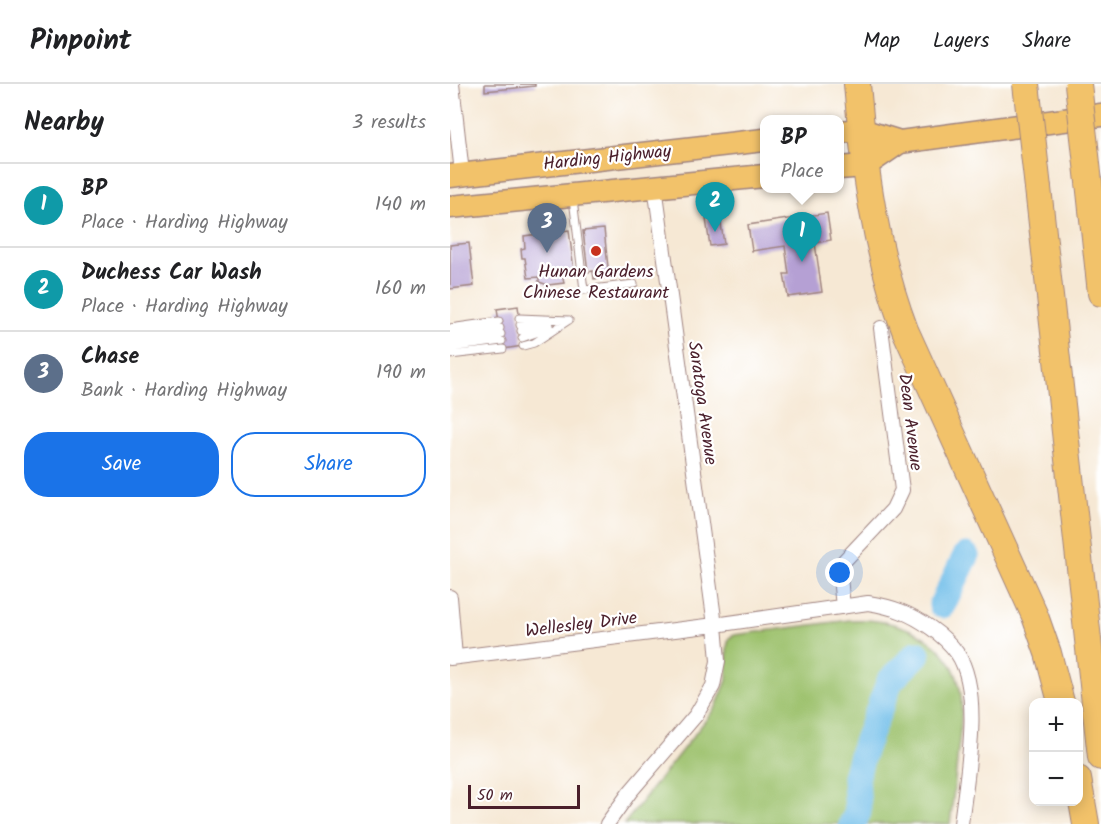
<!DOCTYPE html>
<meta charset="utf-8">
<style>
:root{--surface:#fff;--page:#f6f6f6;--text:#202124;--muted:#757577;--line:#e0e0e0;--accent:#1a73e8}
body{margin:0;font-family:Kalam,sans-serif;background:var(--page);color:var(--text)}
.controls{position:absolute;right:18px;bottom:18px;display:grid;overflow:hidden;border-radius:12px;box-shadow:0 3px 15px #0003}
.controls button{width:54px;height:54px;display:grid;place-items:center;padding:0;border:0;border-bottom:2px solid var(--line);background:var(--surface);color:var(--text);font:30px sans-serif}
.scale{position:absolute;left:18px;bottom:15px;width:112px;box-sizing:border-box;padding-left:6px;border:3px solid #4a1f2b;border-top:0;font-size:16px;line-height:21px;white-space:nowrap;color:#4a1f2b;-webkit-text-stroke:4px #fff;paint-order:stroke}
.you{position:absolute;left:390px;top:489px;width:21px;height:21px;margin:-15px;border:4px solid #fff;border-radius:50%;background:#1a73e8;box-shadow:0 0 0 9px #1a73e833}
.badge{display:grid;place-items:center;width:39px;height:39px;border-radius:50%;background:var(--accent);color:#fff;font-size:20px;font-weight:700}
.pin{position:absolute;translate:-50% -50px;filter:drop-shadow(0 2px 3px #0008)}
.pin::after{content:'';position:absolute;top:32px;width:21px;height:18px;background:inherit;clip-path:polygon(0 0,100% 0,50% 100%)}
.popup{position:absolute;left:310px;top:31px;width:84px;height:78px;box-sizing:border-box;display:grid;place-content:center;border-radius:12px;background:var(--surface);filter:drop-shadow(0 2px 4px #0005);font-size:20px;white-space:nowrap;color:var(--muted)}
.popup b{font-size:22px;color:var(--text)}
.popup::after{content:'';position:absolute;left:50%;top:100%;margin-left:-12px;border:12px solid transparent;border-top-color:var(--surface)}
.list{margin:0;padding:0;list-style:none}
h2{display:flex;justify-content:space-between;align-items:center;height:78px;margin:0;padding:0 24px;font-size:26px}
h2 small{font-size:20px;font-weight:400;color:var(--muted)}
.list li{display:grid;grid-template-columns:39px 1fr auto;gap:18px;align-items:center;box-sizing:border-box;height:84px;padding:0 24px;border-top:2px solid var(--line)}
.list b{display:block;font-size:22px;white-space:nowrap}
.list p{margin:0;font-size:20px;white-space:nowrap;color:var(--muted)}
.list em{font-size:20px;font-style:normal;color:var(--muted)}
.actions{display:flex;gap:12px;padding:18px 24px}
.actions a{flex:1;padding:14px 0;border:2px solid var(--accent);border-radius:24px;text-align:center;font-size:21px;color:var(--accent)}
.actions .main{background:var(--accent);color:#fff}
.map{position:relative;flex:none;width:651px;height:740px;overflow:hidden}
header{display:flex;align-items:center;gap:36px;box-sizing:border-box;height:84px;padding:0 30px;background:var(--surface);border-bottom:2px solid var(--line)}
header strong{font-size:28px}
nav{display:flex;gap:33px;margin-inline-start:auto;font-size:21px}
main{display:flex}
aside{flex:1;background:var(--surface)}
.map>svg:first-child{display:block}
</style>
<header>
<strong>Pinpoint</strong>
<nav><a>Map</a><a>Layers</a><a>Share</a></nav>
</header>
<main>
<aside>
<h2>Nearby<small>3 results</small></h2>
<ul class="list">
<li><span class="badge" style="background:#0f9aa8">1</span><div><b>BP</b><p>Place · Harding Highway</p></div><em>140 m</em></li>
<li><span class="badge" style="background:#0f9aa8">2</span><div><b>Duchess Car Wash</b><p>Place · Harding Highway</p></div><em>160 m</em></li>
<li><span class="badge" style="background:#5c6f8a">3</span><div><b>Chase</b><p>Bank · Harding Highway</p></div><em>190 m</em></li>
</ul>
<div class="actions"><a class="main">Save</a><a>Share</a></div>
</aside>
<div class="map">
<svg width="651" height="740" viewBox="0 0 651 740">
<rect width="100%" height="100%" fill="#fff"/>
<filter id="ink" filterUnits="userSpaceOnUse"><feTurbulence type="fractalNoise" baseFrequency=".0167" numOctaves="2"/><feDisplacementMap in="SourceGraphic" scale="12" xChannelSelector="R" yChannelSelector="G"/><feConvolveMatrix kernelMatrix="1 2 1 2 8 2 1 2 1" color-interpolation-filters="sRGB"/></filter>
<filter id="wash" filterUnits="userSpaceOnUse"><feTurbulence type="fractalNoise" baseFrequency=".008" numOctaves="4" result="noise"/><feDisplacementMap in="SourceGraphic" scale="24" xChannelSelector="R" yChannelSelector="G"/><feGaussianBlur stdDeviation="1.35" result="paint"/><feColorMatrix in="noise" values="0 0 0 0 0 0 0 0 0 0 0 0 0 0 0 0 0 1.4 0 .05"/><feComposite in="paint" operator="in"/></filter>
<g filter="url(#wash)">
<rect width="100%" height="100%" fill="#f6e8d4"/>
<path fill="#9cc16c" stroke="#73704c" stroke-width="1.5" d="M400,536C450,534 504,555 511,611C513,630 510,648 508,666C506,691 503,715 500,740H174L266,623L277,596V563L279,554L284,551Z"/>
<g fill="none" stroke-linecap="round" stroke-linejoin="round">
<path stroke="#6ebde9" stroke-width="27" d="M492,521L516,472
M402,740L408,728L406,693L414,664L440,597L467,570"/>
</g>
<g id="blocks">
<path fill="#b5a0d4" d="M35,0H85V2L35,7Z
M377,129L381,156L365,159L372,208L338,213L334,190H339L335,162L302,167L298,141Z
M270,133L274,160L260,162L256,135Z
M154,145L159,193L144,195L143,187L138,188L133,147Z
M119,146L124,187L112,189L114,199L98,201L89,198V193L78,194L75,174H72L71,165L75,164L74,152Z
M19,159L24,202L0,205V161Z
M68,222L73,262L53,265L47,225Z"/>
</g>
</g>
<g filter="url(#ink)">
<use href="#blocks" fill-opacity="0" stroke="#a08480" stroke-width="1.5"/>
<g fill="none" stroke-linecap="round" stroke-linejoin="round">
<g stroke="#a08480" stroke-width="9">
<path id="lane" d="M123,115L134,206L184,200
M69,234L119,236
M70,241L96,238
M0,244L49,237
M71,247L99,241
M0,251L50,244
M72,254L100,244
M0,257L51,250
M73,262L84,259L119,236
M0,264L52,257
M0,271L53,265"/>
</g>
<g stroke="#a08480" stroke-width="16">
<path id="street" d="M2,0L12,89
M0,513L5,573
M393,523L390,493L394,477L443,425L452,406L431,244
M0,574L265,541L418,519C443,523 460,529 481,544C491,551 500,559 507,569C534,608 516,695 511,740
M157,740L180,708L246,631L263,602L268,577L265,541L205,102"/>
</g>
<g stroke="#a08480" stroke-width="25">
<path id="primary" d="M389,48L411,46L450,58L651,31
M389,84L415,82L450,58
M0,92L314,56
M0,123L314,92"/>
</g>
<g stroke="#a08480" stroke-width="28">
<path id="highway" d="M407,0C414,83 425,167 455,246L585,532L598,569L611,618
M639,98L651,209
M588,104L651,673
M628,695L636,740"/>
</g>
<use href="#lane" stroke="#fff" stroke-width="7"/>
<use href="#street" stroke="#fff" stroke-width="14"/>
<use href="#primary" stroke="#f2c26a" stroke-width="22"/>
<use href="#highway" stroke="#f2c26a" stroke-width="26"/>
<g stroke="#a08480" stroke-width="28" stroke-linecap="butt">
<path id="highway-bridge" d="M576,0L588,104
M628,0L639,98"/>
</g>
<use href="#highway-bridge" stroke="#f2c26a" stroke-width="26"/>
</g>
</g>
<circle fill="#c8321e" stroke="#fff" stroke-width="2" cx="146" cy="167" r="6"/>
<g text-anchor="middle" stroke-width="4.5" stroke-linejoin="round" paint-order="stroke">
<g font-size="18" fill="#4a1f2b" stroke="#fff">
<text transform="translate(157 73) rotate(-6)" y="6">Harding Highway</text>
<text transform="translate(253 319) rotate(82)" y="6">Saratoga Avenue</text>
<text transform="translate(461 338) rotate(83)" y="6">Dean Avenue</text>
<text transform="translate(131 540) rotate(-7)" y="6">Wellesley Drive</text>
</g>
<g font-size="18" fill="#4a1f2b" stroke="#fff">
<text x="146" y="193">Hunan Gardens<tspan x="146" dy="21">Chinese Restaurant</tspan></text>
</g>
</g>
</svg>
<div class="controls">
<button>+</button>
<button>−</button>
</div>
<div class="scale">50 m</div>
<div class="you"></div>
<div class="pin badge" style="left:352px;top:178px;background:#0f9aa8">1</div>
<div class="popup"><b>BP</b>Place</div>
<div class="pin badge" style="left:265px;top:148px;background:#0f9aa8">2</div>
<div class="pin badge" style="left:97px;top:169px;background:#5c6f8a">3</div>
</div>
</main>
